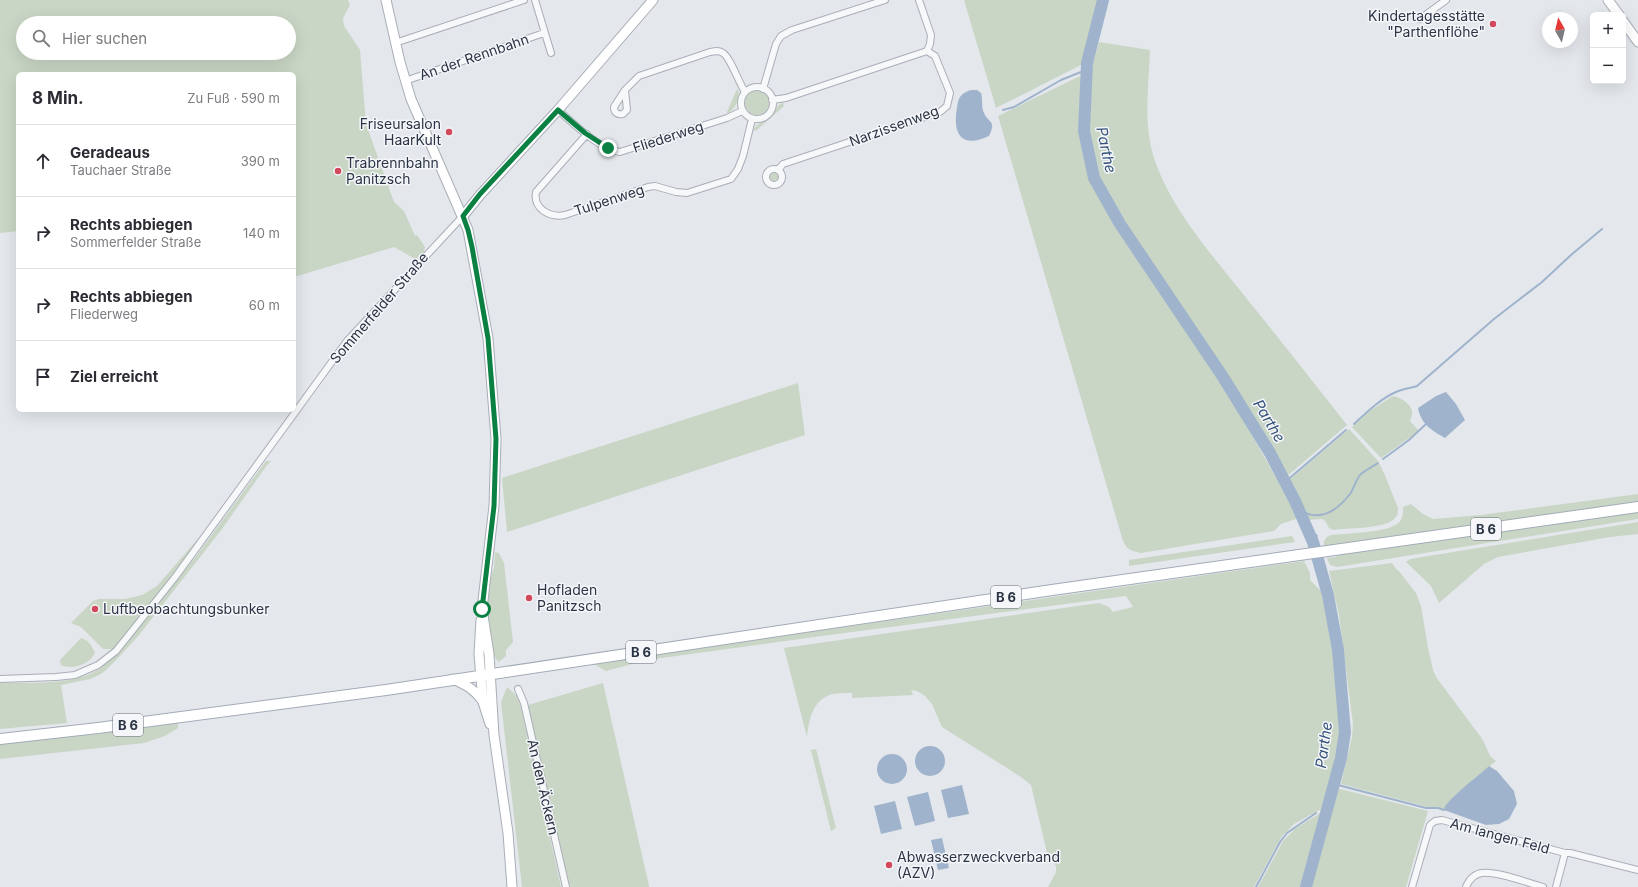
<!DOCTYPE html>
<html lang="de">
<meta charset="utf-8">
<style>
:root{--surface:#fff;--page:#f7f7f7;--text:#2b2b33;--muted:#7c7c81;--line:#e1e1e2}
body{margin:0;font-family:Inter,sans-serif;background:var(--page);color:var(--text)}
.controls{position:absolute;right:12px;top:12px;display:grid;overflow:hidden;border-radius:6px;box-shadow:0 4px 16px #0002}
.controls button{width:36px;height:36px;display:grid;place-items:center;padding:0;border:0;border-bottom:1px solid var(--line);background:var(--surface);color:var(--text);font:20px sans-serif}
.compass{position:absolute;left:1542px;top:12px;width:36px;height:36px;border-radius:50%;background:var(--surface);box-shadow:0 4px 16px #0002;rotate:352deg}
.stop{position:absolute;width:12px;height:12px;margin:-9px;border:3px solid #0b8043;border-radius:50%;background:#fff}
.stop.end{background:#0b8043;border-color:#fff;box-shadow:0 1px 4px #0008}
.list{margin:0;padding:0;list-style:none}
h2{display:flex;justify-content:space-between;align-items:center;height:52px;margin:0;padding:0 16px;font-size:17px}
h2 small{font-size:13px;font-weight:400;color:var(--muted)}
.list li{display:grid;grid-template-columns:26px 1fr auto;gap:12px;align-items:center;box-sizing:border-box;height:72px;padding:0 16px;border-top:1px solid var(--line)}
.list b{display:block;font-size:15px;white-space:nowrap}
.list p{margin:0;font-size:13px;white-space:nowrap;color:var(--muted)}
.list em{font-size:13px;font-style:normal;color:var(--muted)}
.icon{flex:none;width:22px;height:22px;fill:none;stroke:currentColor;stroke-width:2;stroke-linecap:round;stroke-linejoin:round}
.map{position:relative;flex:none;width:1638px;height:887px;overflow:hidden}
.search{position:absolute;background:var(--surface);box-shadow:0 4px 16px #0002;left:16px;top:16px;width:280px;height:44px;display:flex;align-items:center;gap:10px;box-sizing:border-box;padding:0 14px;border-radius:22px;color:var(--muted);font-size:15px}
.panel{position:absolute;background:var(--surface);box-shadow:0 4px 16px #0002;left:16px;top:72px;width:280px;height:340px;border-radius:6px}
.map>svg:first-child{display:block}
</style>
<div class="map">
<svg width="1638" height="887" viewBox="0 0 1638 887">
<rect width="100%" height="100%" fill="#e4e7ec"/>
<path fill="#c9d6c5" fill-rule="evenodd" d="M0,0H348L350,5L343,18L344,26L360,50L366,124L394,202L404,211L415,236L417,235L425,247L424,252L414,267L346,341L194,548L113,649H103L81,627L71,623L93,601L99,599H125L142,595L157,586L215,519L349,336L417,260L394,247L294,277V74H18V231L0,233ZM23,23H289V53H23Z
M964,0H1099L1083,64L996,108Z
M1099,42L1150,50C1149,82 1144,115 1151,147C1164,202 1213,256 1247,299C1281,341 1314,383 1347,425L1286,477L1268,443L1116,210L1097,177L1088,127V91L1092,66Z
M1080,76L1082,81L1080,97L1082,126L1085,150L1093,185L1114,222L1215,370L1299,518L1281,524L1274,531L1141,553C1132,551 1127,550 1123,541L998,116Z
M738,89C740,99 736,108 727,114V112L736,91Z
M745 103a12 12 0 1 1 24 0a12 12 0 1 1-24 0Z
M783,102L784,106L757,130L753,131C758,121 764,123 770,117C775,112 776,106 783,102Z
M767 177a8 8 0 1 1 16 0a8 8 0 1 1-16 0Z
M798,383L805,435L507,532L502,478Z
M1393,396C1400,397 1411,404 1412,411C1413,414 1411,418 1410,421L1419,431L1381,458L1352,427L1371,410Z
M1349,429L1378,461L1384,473L1398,508C1398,512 1398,516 1394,519C1384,529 1347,528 1333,530L1329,528L1325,521L1322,519L1308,520L1288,481Z
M266,461H271L267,465L222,529L139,635L118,658L106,670L101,674L90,679L61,685L67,723L0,729V683C31,682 70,686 98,670C105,665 113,658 119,652L197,555Z
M1638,494V503L1324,548C1323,541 1325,537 1331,535C1348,533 1384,533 1397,524C1403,520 1403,514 1403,507L1411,504L1423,514L1433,519L1481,515Z
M1638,511V519L1337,567L1330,565L1327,558L1336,557V555Z
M1638,522V534L1610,537L1498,557L1484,564L1439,603L1431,586L1406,562L1410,559Z
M1292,536L1295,542L1129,566V560Z
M495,552L499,553L504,563L513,642L506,650V656L499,662L496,659L492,650L487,612L490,579L494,568Z
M1304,561L1310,573V580L1325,595L1334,638L1341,697L1343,733L1325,807L1294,824L1282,836L1254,887H1048L1056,872V866L1047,853L1031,785L1021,777L942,727L932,704L925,696L917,691L911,690L913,695L852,698V693C846,693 839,693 833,694C813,699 809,719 807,737L784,648L1099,603L1109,607L1113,612L1133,607L1126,596L822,636L647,660L606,671L592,663Z
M1392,563L1397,570L1399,571L1416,593L1421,606L1428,648L1433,670L1436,677L1483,740L1490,756L1496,761L1455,795L1444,809L1435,807H1428L1341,784L1352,737L1353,724L1339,615L1329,571Z
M81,638C89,640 92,646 95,653C89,665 72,670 61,665L60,660Z
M603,683L649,886V887H570L528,705Z
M507,687L517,696L521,707L561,887H522L501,702Z
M178,722V728L165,736L144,743L0,759V741Z
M816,749L836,828L831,831L811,750Z
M1336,788L1428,811L1406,887H1309Z
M1325,810L1303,887H1258L1283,841L1295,829Z"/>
<path fill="#9fb4cc" d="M971,90H977L981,93C983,99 981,107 984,113C988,123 997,120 989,136C968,146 954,141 956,115C957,109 957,102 960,97C963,93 967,91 971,90Z
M1446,392L1456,404L1465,420L1445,438C1431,430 1421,424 1418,408L1436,396Z
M915 761a15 15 0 1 1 30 0a15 15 0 1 1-30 0Z
M877 769a15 15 0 1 1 30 0a15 15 0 1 1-30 0Z
M1489,766L1497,771L1514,791L1517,804L1509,819L1499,824L1486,825L1444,810C1444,801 1481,774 1489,766Z
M962,785L969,814L948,818L941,790Z
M928,792L935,821L915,826L907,797Z
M895,801L902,829L881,834L874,806Z
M942,838L949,868L938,870L931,840Z"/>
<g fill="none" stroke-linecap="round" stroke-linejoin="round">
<path stroke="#9fb4cc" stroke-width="2" d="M1003,110L1014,107L1061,80L1086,70
M1354,424C1367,412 1380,399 1396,392C1403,389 1411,388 1417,386L1494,319L1542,282L1571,255L1602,229
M1383,459L1409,440L1426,424
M1285,482L1346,430
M1298,509C1319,523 1336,512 1350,494C1354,488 1356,480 1360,475C1365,470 1372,467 1378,463
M1307,528L1317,536
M1334,784L1426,808H1438L1444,810
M1323,809L1328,807
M1256,887L1280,842L1287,833L1316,813"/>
<path stroke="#9fb4cc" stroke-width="12" d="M1103,0L1087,63L1084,131L1094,178L1120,224L1223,377L1270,453L1295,501L1313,542L1328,595L1338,650L1345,732L1341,758L1306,887"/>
<g stroke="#a9aeb7" stroke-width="8">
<path id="street" d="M535,0L551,53
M919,0L931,35L930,44L927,51
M1420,19L1446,0
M395,43L524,0
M405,81L544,33
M741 103a16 16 0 1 1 32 0a16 16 0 1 1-32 0Z
M763,89L776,44L781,36L792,30L885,0
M625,90L639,76L710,52C715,51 719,50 723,53C730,57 739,83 745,92
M625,90L627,110L623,114C618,115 614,113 614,107Z
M772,100L786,98L927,51
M558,110C574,124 599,149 620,152L727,118L742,111
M587,134L536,192C533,209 550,218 565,215L648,187L655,186L676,192L687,193L731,179L738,169L743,156L752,119
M766 177a8 8 0 1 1 16 0a8 8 0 1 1-16 0Z
M778,170L783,164L940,112L947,106L950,93L935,56L927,51
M0,679L56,677L75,675L98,665L116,651L176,576L347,341L463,216
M518,689L524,703L566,887
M1565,853H1570L1638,870
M1412,887L1430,825L1435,821L1442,820L1565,853L1556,887
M1466,887C1469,880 1474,874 1482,873C1497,871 1528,883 1543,887"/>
</g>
<g stroke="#a9aeb7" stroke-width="11">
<path id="secondary" d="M386,0L400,62L411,99L468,230L488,338L496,439L494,506L482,609L489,654L494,735L508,833L512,887
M1608,0L1619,15
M1623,21L1638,42
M463,216L480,195L558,110L653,0
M481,620L479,654L483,702L490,724
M453,679C466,685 474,689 482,700"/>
</g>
<g stroke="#a3abb8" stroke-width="12">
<path id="primary" d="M0,739L98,728L386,690L1052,590L1638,507"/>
</g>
<use href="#street" stroke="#f7f8fa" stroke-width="6"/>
<use href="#secondary" stroke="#fff" stroke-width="9"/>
<use href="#primary" stroke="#fff" stroke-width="10"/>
</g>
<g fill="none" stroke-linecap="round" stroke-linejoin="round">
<path stroke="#0b8043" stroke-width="5" d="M482,609L494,506L496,439L488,338L472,247L468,230L463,216L480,194L558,110L585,133L608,148"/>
</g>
<g fill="#d1495b" stroke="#f4f6f9" stroke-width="1.5">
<circle cx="1493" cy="24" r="4"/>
<circle cx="449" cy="132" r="4"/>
<circle cx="338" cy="171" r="4"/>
<circle cx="529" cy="598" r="4"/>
<circle cx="95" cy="609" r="4"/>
<circle cx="889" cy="865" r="4"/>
</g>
<g text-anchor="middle" stroke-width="3" stroke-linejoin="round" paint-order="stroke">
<g fill="#f4f6f9" stroke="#676e7b" stroke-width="1">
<rect x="1471" y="518" width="30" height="22" rx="3"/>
<rect x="991" y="586" width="30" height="22" rx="3"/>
<rect x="626" y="641" width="30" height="22" rx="3"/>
<rect x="113" y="714" width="30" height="22" rx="3"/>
</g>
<g font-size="13" font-weight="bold" fill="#2b3445">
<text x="1486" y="534">B 6</text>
<text x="1006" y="602">B 6</text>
<text x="641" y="657">B 6</text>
<text x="128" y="730">B 6</text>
</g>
<g font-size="14" fill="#2b3445" stroke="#f4f6f9" text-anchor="start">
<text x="1485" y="21" text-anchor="end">Kindertagesstätte<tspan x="1485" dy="16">"Parthenflöhe"</tspan></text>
<text x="441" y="129" text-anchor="end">Friseursalon<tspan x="441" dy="16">HaarKult</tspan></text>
<text x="346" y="168">Trabrennbahn<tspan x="346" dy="16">Panitzsch</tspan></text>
<text x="537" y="595">Hofladen<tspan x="537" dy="16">Panitzsch</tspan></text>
<text x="103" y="614">Luftbeobachtungsbunker</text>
<text x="897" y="862">Abwasserzweckverband<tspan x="897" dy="16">(AZV)</tspan></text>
</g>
<g font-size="14" fill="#2b3445" stroke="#f4f6f9">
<text transform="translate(474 57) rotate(-19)" y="5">An der Rennbahn</text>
<text transform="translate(894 126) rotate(-20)" y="5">Narzissenweg</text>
<text transform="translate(668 137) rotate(-18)" y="5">Fliederweg</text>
<text transform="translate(609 200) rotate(-18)" y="5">Tulpenweg</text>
<text transform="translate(379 308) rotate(-49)" y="5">Sommerfelder Straße</text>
<text transform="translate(543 787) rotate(77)" y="5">An den Äckern</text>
<text transform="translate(1500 836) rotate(15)" y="5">Am langen Feld</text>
</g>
<g font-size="15" font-style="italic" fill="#34527a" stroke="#f4f6f9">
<text transform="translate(1106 150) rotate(78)" y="5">Parthe</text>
<text transform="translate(1269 421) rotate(59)" y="5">Parthe</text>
<text transform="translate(1324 745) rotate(-82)" y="5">Parthe</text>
</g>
</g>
</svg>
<div class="controls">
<button>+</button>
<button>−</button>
</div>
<svg class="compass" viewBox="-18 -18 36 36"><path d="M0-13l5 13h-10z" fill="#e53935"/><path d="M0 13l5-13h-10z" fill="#7c7c81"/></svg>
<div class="stop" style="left:482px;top:609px"></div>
<div class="stop end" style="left:608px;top:148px"></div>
<div class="search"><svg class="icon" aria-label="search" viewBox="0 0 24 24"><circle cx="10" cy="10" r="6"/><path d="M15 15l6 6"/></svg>Hier suchen</div>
<section class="panel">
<h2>8 Min.<small>Zu Fuß · 590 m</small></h2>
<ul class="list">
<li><svg class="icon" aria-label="ahead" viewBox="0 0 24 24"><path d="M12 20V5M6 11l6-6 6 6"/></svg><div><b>Geradeaus</b><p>Tauchaer Straße</p></div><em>390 m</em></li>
<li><svg class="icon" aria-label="right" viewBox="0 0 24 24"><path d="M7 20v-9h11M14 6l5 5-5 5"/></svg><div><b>Rechts abbiegen</b><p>Sommerfelder Straße</p></div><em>140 m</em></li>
<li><svg class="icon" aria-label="right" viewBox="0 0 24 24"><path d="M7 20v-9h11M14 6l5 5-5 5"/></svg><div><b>Rechts abbiegen</b><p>Fliederweg</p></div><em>60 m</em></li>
<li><svg class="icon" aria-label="arrive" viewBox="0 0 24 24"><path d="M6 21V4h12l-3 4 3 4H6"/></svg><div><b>Ziel erreicht</b></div></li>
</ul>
</section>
</div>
